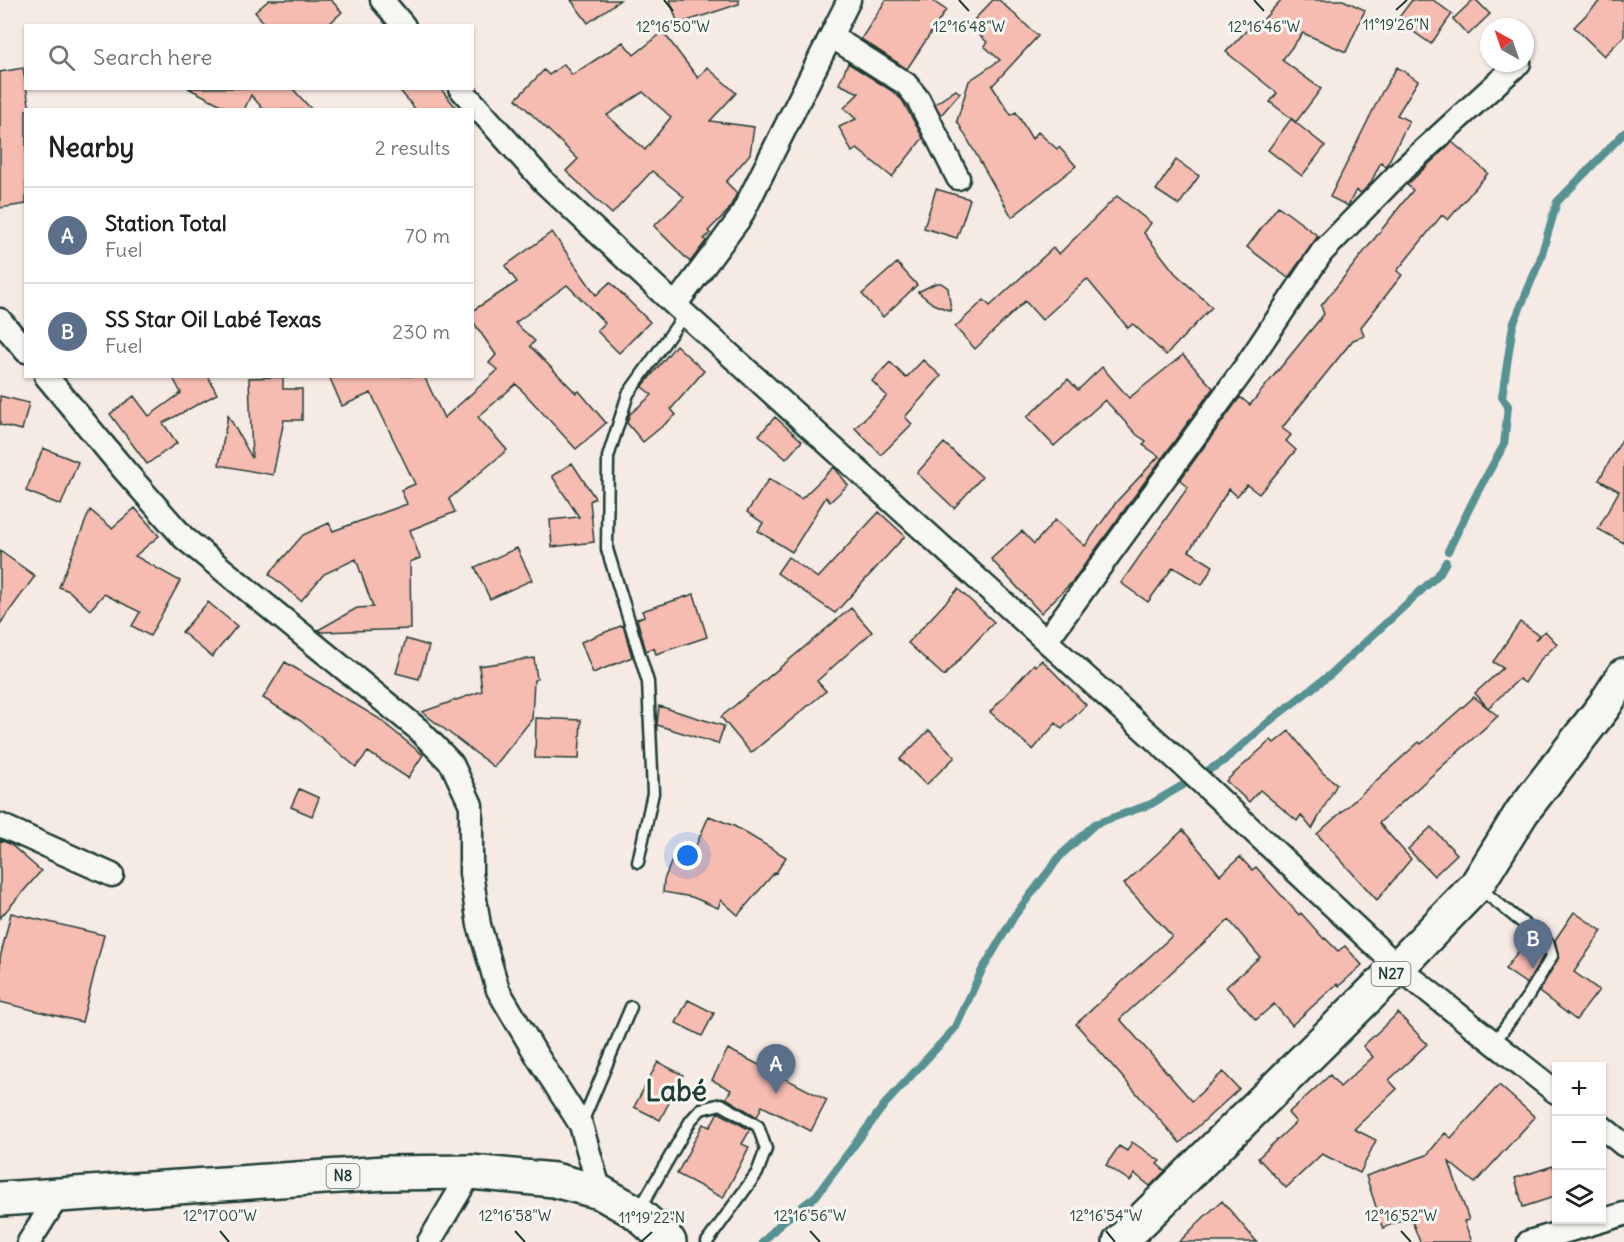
<!DOCTYPE html>
<meta charset="utf-8">
<style>
:root{--surface:#fff;--page:#f6f6f6;--text:#202124;--muted:#757577;--line:#e0e0e0;--accent:#7c3aed}
body{margin:0;font-family:Delius,sans-serif;background:var(--page);color:var(--text)}
.controls{position:absolute;right:18px;bottom:18px;display:grid;overflow:hidden;border-radius:0px;box-shadow:0 2px 4px #0004}
.controls button{width:54px;height:54px;display:grid;place-items:center;padding:0;border:0;border-bottom:2px solid var(--line);background:var(--surface);color:var(--text);font:30px sans-serif}
.compass{position:absolute;left:1480px;top:18px;width:54px;height:54px;border-radius:50%;background:var(--surface);box-shadow:0 2px 4px #0004;rotate:320deg}
.you{position:absolute;left:688px;top:856px;width:21px;height:21px;margin:-15px;border:4px solid #fff;border-radius:50%;background:#1a73e8;box-shadow:0 0 0 9px #1a73e833}
.badge{display:grid;place-items:center;width:39px;height:39px;border-radius:50%;background:var(--accent);color:#fff;font-size:20px;font-weight:700}
.pin{position:absolute;translate:-50% -50px;filter:drop-shadow(0 2px 3px #0008)}
.pin::after{content:'';position:absolute;top:32px;width:21px;height:18px;background:inherit;clip-path:polygon(0 0,100% 0,50% 100%)}
.list{margin:0;padding:0;list-style:none}
h2{display:flex;justify-content:space-between;align-items:center;height:78px;margin:0;padding:0 24px;font-size:26px}
h2 small{font-size:20px;font-weight:400;color:var(--muted)}
.list li{display:grid;grid-template-columns:39px 1fr auto;gap:18px;align-items:center;box-sizing:border-box;height:96px;padding:0 24px;border-top:2px solid var(--line)}
.list b{display:block;font-size:22px;white-space:nowrap}
.list p{margin:0;font-size:20px;white-space:nowrap;color:var(--muted)}
.list em{font-size:20px;font-style:normal;color:var(--muted)}
.icon{flex:none;width:33px;height:33px;fill:none;stroke:currentColor;stroke-width:2;stroke-linecap:round;stroke-linejoin:round}
.map{position:relative;flex:none;width:1624px;height:1242px;overflow:hidden}
.search{position:absolute;background:var(--surface);box-shadow:0 2px 4px #0004;left:24px;top:24px;width:450px;height:66px;display:flex;align-items:center;gap:15px;box-sizing:border-box;padding:0 21px;border-radius:0px;color:var(--muted);font-size:22px}
.panel{position:absolute;background:var(--surface);box-shadow:0 2px 4px #0004;left:24px;top:108px;width:450px;height:270px;border-radius:0px}
.map>svg:first-child{display:block}
</style>
<div class="map">
<svg width="1624" height="1242" viewBox="0 0 1624 1242">
<rect width="100%" height="100%" fill="#f6eae5"/>
<filter id="ink" filterUnits="userSpaceOnUse"><feTurbulence type="fractalNoise" baseFrequency=".0167" numOctaves="2"/><feDisplacementMap in="SourceGraphic" scale="12" xChannelSelector="R" yChannelSelector="G"/><feConvolveMatrix kernelMatrix="1 2 1 2 8 2 1 2 1" color-interpolation-filters="sRGB"/></filter>
<g filter="url(#ink)">
<g fill="none" stroke-linecap="round" stroke-linejoin="round">
<path stroke="#569292" stroke-width="8" d="M1448,551L1478,491L1504,445L1508,406L1502,397L1513,325L1540,260L1557,202L1624,133
M763,1242L782,1222L816,1196L885,1104L956,1027L981,972L1015,915L1061,855L1095,824L1151,804L1224,761L1272,719L1331,674L1439,574L1446,562"/>
</g>
<path fill="#f6bbb1" stroke="#1f3d34" stroke-width="1.5" fill-rule="evenodd" d="M269,0H331L342,12L327,26H267L255,12Z
M571,0H620L588,23Z
M670,0H739V4L678,24Z
M886,0H931L946,10L907,69L861,39Z
M993,0H999L1038,36L992,86L1011,115L1016,112L1032,139L1038,132L1057,149L1059,147L1076,166L1012,217L957,121L969,81L1000,60L984,46L987,42L969,25Z
M1281,0H1343L1365,10L1346,52L1303,33L1282,60L1321,89L1296,122L1270,102L1277,93L1226,52L1249,28L1252,32Z
M1412,0H1433L1452,14L1431,44L1397,20Z
M1473,0H1476L1490,14L1468,35L1453,19Z
M1601,0H1624V36L1604,56L1574,27Z
M663,32L698,78L707,67L736,93L710,121L754,127L750,154L726,182L737,193L728,211L708,231L710,233L704,239L706,241L690,262L654,226L684,197L652,171L612,214L566,171L578,159L516,99L544,70L549,75L564,64L572,75L623,42L634,55ZM643,92L671,117L645,150L607,115Z
M848,63L892,91L902,100L923,138L892,177L857,149L852,152L839,127L856,119L844,108L859,93L839,84Z
M1397,67L1418,81L1397,115L1409,121L1386,167L1381,162L1370,184L1361,193L1356,190L1348,206L1330,197L1382,92Z
M23,68L30,110H26V204L0,208V72Z
M188,88H292L312,110H264L251,95L244,110H231Z
M398,88H440L458,110H416Z
M956,90L960,93L941,115L935,104Z
M1291,119L1325,146L1302,176L1268,150Z
M1452,142L1488,173L1448,220L1442,215L1397,271L1402,275L1361,327L1364,336L1353,340L1282,428L1291,435L1286,441L1296,450L1259,494L1247,485L1237,496L1229,489L1189,551L1213,566L1202,585L1173,567L1148,602L1121,583L1188,487L1180,480L1240,397L1250,405L1324,314L1321,306L1413,190L1407,185Z
M1176,160L1199,176L1179,205L1156,190Z
M936,189L970,199L957,238L924,228Z
M1117,196L1151,223L1144,233L1175,273L1212,307L1166,355L1133,324L1128,328L1087,279L1042,320L1025,301L975,349L955,327L984,300L990,306L1053,248L1059,254Z
M1278,206L1318,236L1288,278L1247,247Z
M552,232L596,295L610,282L650,322L619,353L597,331L605,323L567,285L515,323L535,341L530,346L576,393L579,391L606,423L576,449L516,384L478,417L507,450L449,499L455,512L410,530L420,558L410,562L411,629L321,632L318,630L357,608L373,607L356,559L324,574L301,601L269,574L303,535L329,523L333,531L407,504L401,490L415,484L371,393L342,406L329,376H424L444,418L498,370L489,363L496,355L472,320V311L517,282L505,266Z
M897,263L917,285L883,317L862,294Z
M936,283H941L948,288L951,311L933,304L918,292Z
M676,345L704,371L671,409L676,415L643,442L627,423L630,414L652,395L642,387Z
M1183,355L1213,388L1072,582L1041,613L991,559L1022,531L1034,544L1055,520L1085,546L1117,501L1159,456L1143,445L1146,441L1137,435L1105,400L1054,446L1027,417L1068,379L1078,390L1102,367L1129,398Z
M923,360L941,376L905,417L912,424L881,455L855,428L887,396L872,381L890,362L906,378Z
M172,376H208L217,394L163,423L177,443L147,464L110,414L134,396L149,416L181,393Z
M283,377V389H302V420H284L273,475L219,465L228,415L252,458L249,378Z
M0,396L29,403L22,430L0,425Z
M775,417L802,441L786,459L759,435Z
M1624,436V543L1598,529L1619,491L1599,480Z
M944,443L982,477L954,508L917,473Z
M43,448L78,462L61,505L26,491Z
M572,463L595,498L590,501L594,542L552,547L550,520L579,517L552,476Z
M834,467L848,485L830,502L826,497L792,552L758,531L763,523L747,512L769,479L801,499Z
M135,508L159,536L135,556L180,581L150,636L132,626L140,612L104,594L90,610L69,591L59,587L90,510L112,528Z
M879,512L905,536L835,613L777,573L788,557L818,578Z
M517,548L532,580L490,599L475,567Z
M0,551L35,576L0,624Z
M958,589L994,622L944,676L908,643Z
M694,594L707,637L656,654L654,648L646,651L637,619L644,616L642,611Z
M208,602L237,626L212,657L182,632Z
M851,608L872,632L817,681L826,691L751,753L721,717Z
M1520,622L1539,635L1535,640L1545,631L1557,644L1540,660L1525,683L1519,679L1488,708L1475,693L1503,668L1493,662Z
M623,625L632,657L593,673L581,642Z
M406,639L429,646L419,679L396,673Z
M534,658L537,679L534,680L532,719L494,767L422,712L482,691L479,666Z
M1042,660L1086,705L1062,729L1056,723L1033,750L990,712L1034,664L1036,666Z
M285,662L378,718L423,755L408,778L368,752L356,767L301,721L263,698Z
M1474,697L1498,716L1379,823L1411,859L1377,900L1317,834L1419,742L1421,744Z
M659,706L724,726L718,744L657,725Z
M536,718L581,720L579,759L535,758Z
M929,730L955,757L926,785L900,759Z
M1289,731L1323,773L1337,784L1312,829L1301,815L1297,821L1260,790L1249,802L1226,781L1271,740L1274,743Z
M299,789L319,798L312,816L291,807Z
M709,816L734,826L786,857L776,873L775,872L738,915L721,900L718,908L692,897L663,892L664,880L675,853L690,859Z
M1431,827L1457,854L1434,876L1408,849Z
M1183,830L1220,875L1240,857L1252,870L1256,867L1299,915L1301,913L1324,939L1325,938L1338,951L1345,946L1362,965L1339,986L1337,984L1292,1025L1274,1004L1256,1020L1226,987L1260,957L1229,920L1120,1019L1192,1101L1223,1072L1239,1089L1180,1143L1076,1024L1172,936L1124,884Z
M0,840L10,844L41,871L0,918Z
M1574,912L1602,931L1574,972L1599,990L1576,1020L1539,992L1559,957L1555,940Z
M11,913L104,935L82,1022L0,1002V958Z
M1525,942L1544,955L1527,984L1505,969Z
M688,1000L714,1013L702,1036L676,1023Z
M1398,1013L1427,1044L1389,1080L1397,1089L1354,1129L1376,1140L1360,1173L1322,1154L1286,1188L1258,1158L1296,1122L1288,1113L1330,1075L1340,1087L1373,1057L1363,1046Z
M728,1049L827,1100L811,1131L762,1106L757,1117L726,1098L731,1090L712,1080Z
M658,1062L683,1075L660,1120L634,1107Z
M1499,1085L1535,1117L1475,1183L1449,1162L1469,1220L1464,1221L1472,1242H1420L1410,1216L1383,1228L1375,1211L1377,1210L1366,1176L1427,1155L1445,1133L1451,1138Z
M718,1112L750,1130L742,1144L749,1147L723,1198L677,1174L703,1124L710,1127Z
M1132,1142L1160,1161L1157,1164L1165,1171L1150,1186L1135,1174L1130,1181L1106,1165L1119,1146L1127,1151Z
M1553,1166L1557,1178V1196L1523,1207L1515,1178Z
M1222,1201L1257,1242H1179L1204,1217Z"/>
<g fill="none" stroke-linecap="round" stroke-linejoin="round">
<g stroke="#1f3d34" stroke-width="15">
<path id="service" d="M638,862L653,793L648,682L607,549L608,457L628,394L685,314
M1479,888L1548,943L1552,956L1528,996L1494,1043
M581,1125L631,1007
M639,1210L691,1120L701,1109L721,1104L758,1126L766,1149L757,1173L707,1242"/>
</g>
<g stroke="#1f3d34" stroke-width="27">
<path id="minor" d="M382,0L404,26
M831,36L906,84L918,99L958,178
M460,88L546,184L675,305L1182,764L1398,967L1556,1092
M675,305L740,218L849,0
M0,320L26,351
M46,376L125,471L184,538L418,729L452,764L471,805V873L479,925L498,990L537,1056L581,1125L600,1192
M1046,641L1246,366L1322,252L1402,170L1519,63
M0,825L112,875
M1602,1127L1624,1145
M29,1242L58,1196
M429,1242L471,1172
M1529,1242L1624,1214"/>
</g>
<g stroke="#1f3d34" stroke-width="38">
<path id="primary" d="M0,1199L385,1173L471,1172L554,1180L600,1192L637,1213L669,1242
M1120,1242L1398,967L1476,886L1522,812L1604,706L1624,675"/>
</g>
<use href="#service" stroke="#f6f6f2" stroke-width="10"/>
<use href="#minor" stroke="#f6f6f2" stroke-width="22"/>
<use href="#primary" stroke="#f6f6f2" stroke-width="33"/>
</g>
</g>
<path fill="none" stroke="#1f3d34" stroke-width="2" d="M664,0L673,11M959,0L969,11M1254,0L1264,11M1396,10L1407,0M220,1231L229,1242M515,1231L525,1242M810,1231L820,1242M1106,1231L1115,1242M1401,1231L1411,1242M641,1242L652,1232"/>
<g text-anchor="middle" stroke-width="6" stroke-linejoin="round" paint-order="stroke">
<g fill="#f6f6f2" stroke="#60746d" stroke-width="1.5">
<rect x="1371.5" y="962" width="39" height="24" rx="4.5"/>
<rect x="326.5" y="1164" width="33" height="24" rx="4.5"/>
</g>
<g font-size="15" font-weight="bold" fill="#1f3d34">
<text x="1391" y="979">N27</text>
<text x="343" y="1181">N8</text>
</g>
<g font-size="28" font-weight="bold" fill="#1f3d34" stroke="#f6f6f2">
<text x="676" y="1101">Labé</text>
</g>
</g>
<g font-size="15" text-anchor="middle" fill="#1f3d34" stroke="#f6f6f2" stroke-width="6" stroke-linejoin="round" paint-order="stroke">
<text x="1396" y="30">11°19'26"N</text>
<text x="673" y="32">12°16'50"W</text>
<text x="969" y="32">12°16'48"W</text>
<text x="1264" y="32">12°16'46"W</text>
<text x="220" y="1221">12°17'00"W</text>
<text x="515" y="1221">12°16'58"W</text>
<text x="810" y="1221">12°16'56"W</text>
<text x="1106" y="1221">12°16'54"W</text>
<text x="1401" y="1221">12°16'52"W</text>
<text x="652" y="1223">11°19'22"N</text>
</g>
</svg>
<div class="controls">
<button>+</button>
<button>−</button>
<button><svg class="icon" aria-label="layers" viewBox="0 0 24 24"><path d="M12 4l9 5-9 5-9-5zM3 14l9 5 9-5"/></svg></button>
</div>
<svg class="compass" viewBox="-18 -18 36 36"><path d="M0-13l5 13h-10z" fill="#e53935"/><path d="M0 13l5-13h-10z" fill="#757577"/></svg>
<div class="you"></div>
<div class="pin badge" style="left:776px;top:1094px;background:#5c6f8a">A</div>
<div class="pin badge" style="left:1533px;top:969px;background:#5c6f8a">B</div>
<div class="search"><svg class="icon" aria-label="search" viewBox="0 0 24 24"><circle cx="10" cy="10" r="6"/><path d="M15 15l6 6"/></svg>Search here</div>
<section class="panel">
<h2>Nearby<small>2 results</small></h2>
<ul class="list">
<li><span class="badge" style="background:#5c6f8a">A</span><div><b>Station Total</b><p>Fuel</p></div><em>70 m</em></li>
<li><span class="badge" style="background:#5c6f8a">B</span><div><b>SS Star Oil Labé Texas</b><p>Fuel</p></div><em>230 m</em></li>
</ul>
</section>
</div>
